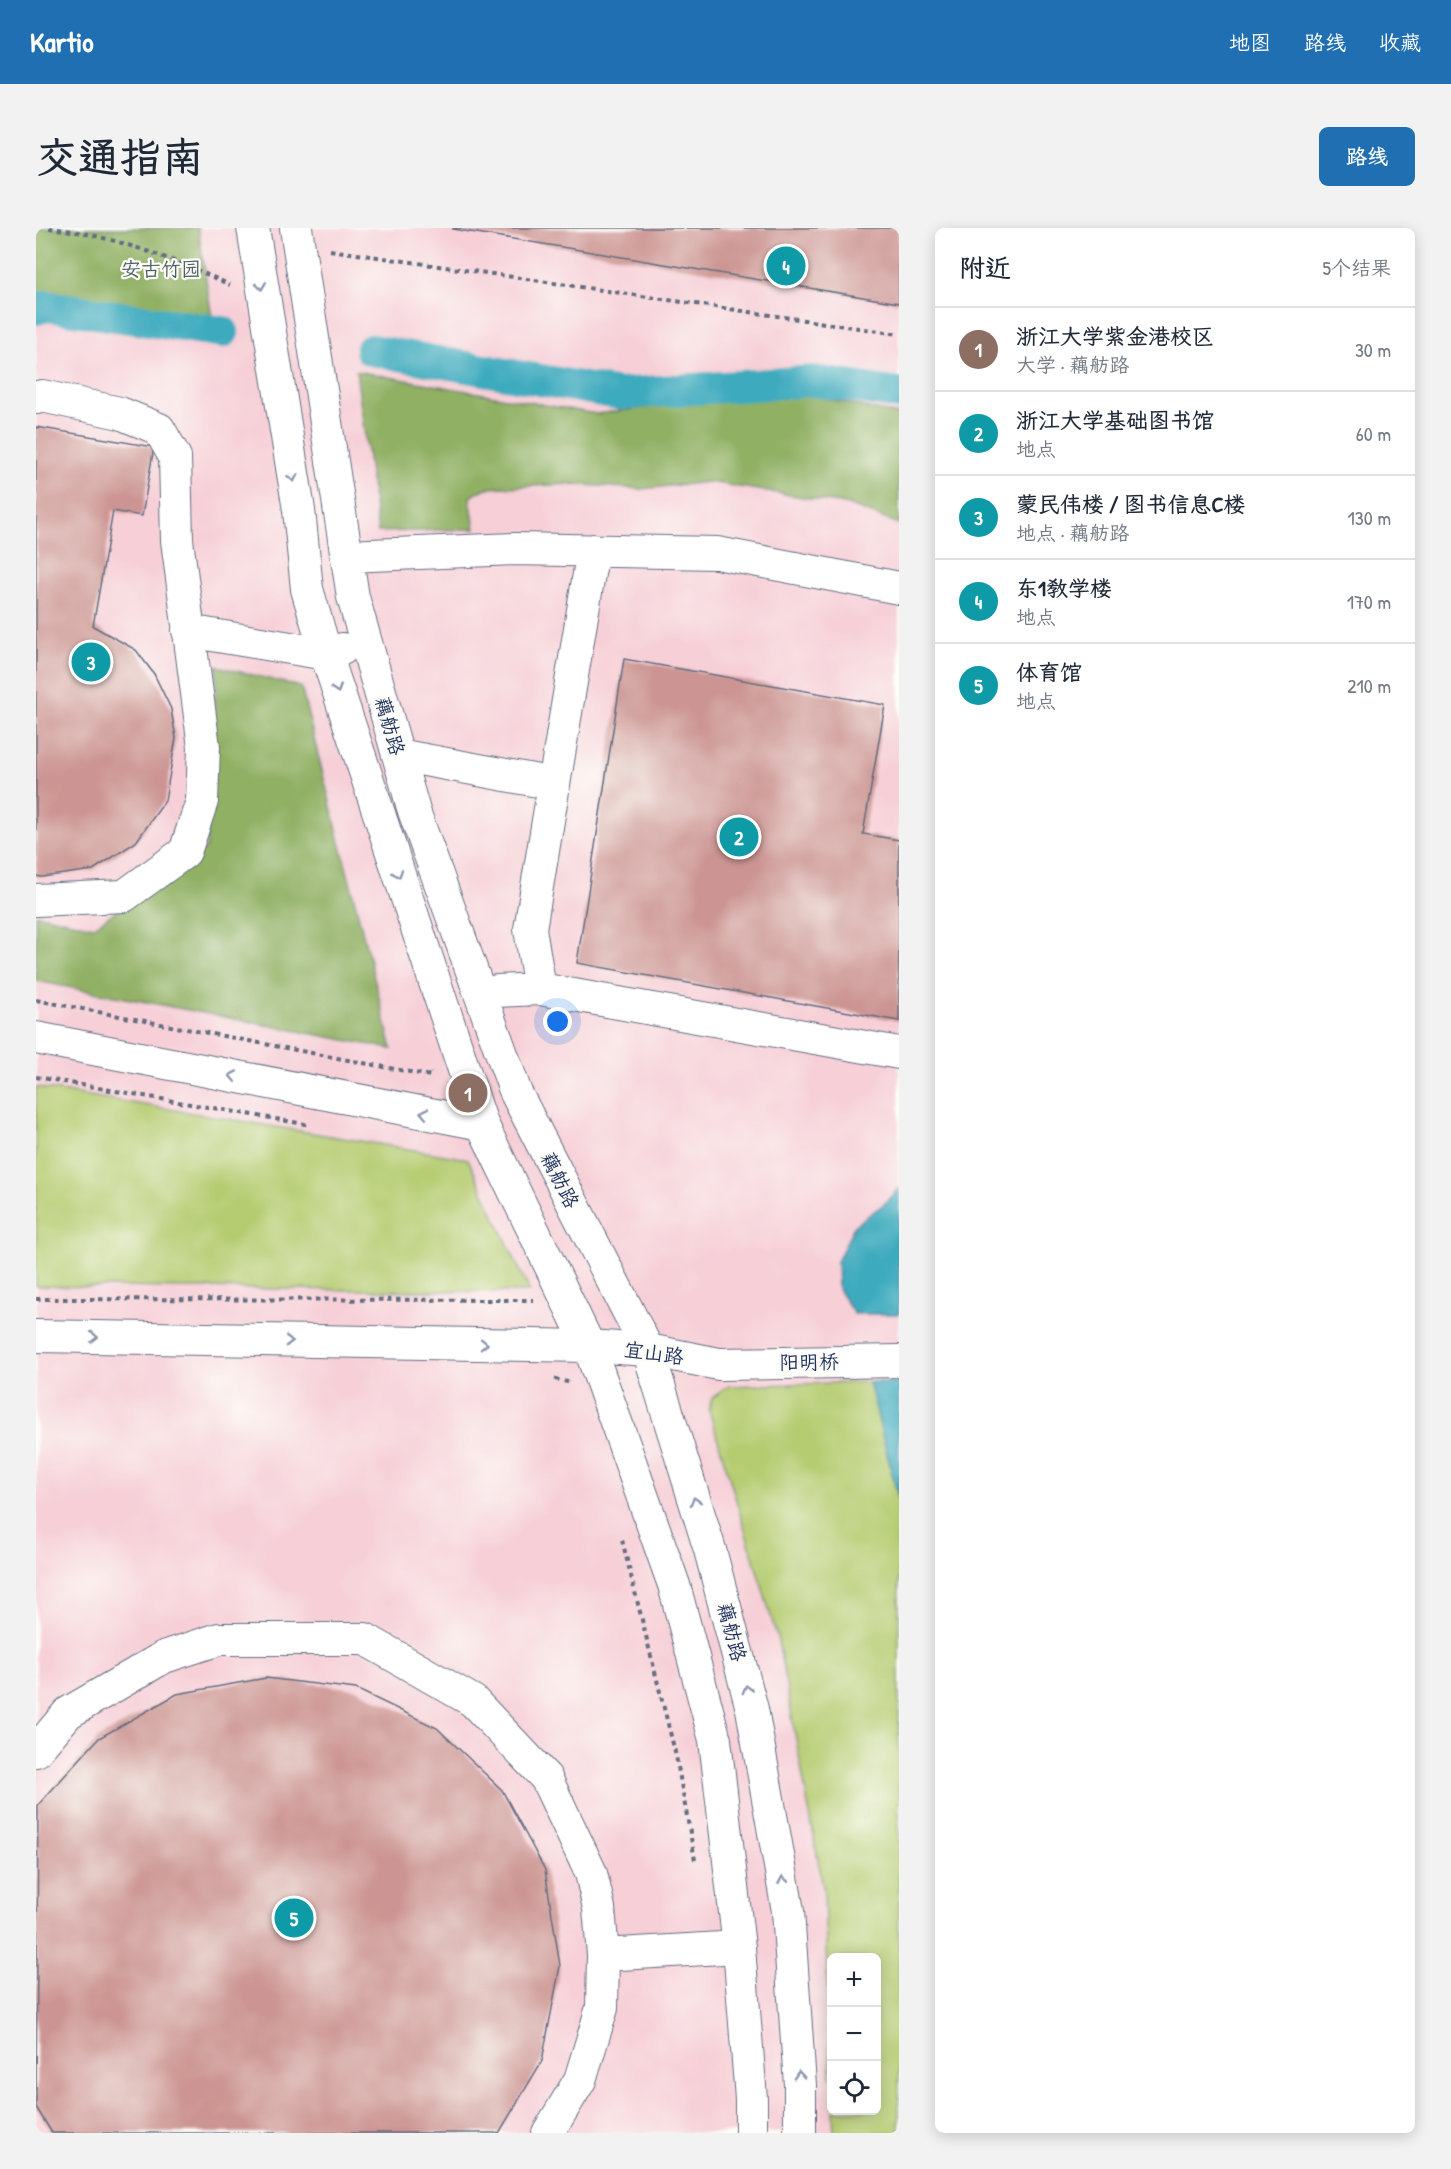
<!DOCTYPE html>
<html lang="zh">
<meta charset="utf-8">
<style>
:root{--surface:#fff;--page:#f2f2f3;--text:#1f2937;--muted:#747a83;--line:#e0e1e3;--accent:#1f6fb2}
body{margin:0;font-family:"Patrick Hand","LXGW WenKai TC",sans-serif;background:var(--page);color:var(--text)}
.controls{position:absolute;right:18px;bottom:18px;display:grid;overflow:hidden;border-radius:9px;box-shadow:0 3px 15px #0003}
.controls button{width:54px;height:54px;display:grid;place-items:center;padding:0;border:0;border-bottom:2px solid var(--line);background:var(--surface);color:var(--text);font:30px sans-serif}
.you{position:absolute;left:522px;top:794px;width:21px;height:21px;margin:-15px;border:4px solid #fff;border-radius:50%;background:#1a73e8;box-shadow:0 0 0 9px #1a73e833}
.badge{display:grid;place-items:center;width:39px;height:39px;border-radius:50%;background:var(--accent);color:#fff;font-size:20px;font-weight:700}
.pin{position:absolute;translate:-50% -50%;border:3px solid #fff;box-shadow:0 2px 6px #0006}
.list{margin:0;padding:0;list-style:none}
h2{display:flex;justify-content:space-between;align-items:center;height:78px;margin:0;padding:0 24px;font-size:26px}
h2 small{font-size:20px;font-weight:400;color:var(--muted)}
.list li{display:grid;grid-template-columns:39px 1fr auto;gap:18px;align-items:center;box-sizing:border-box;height:84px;padding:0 24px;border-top:2px solid var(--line)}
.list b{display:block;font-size:22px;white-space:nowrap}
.list p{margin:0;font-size:20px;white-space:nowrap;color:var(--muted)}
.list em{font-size:20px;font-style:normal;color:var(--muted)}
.icon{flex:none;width:33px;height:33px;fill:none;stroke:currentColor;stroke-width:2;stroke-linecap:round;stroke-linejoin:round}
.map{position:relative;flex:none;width:863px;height:1905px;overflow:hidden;border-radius:9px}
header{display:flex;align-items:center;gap:36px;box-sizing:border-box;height:84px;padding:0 30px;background:var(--accent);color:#fff}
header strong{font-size:28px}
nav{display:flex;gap:33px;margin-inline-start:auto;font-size:21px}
.intro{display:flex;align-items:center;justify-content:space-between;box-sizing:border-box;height:144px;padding:0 36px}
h1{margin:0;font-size:42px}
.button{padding:15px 27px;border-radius:9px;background:var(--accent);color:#fff;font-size:21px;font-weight:700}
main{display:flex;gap:36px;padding:0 36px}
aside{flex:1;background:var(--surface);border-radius:9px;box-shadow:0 3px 15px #0003}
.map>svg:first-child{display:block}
</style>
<header>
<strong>Kartio</strong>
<nav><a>地图</a><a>路线</a><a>收藏</a></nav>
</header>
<div class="intro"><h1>交通指南</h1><a class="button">路线</a></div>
<main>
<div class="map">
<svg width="863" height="1905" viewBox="0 0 863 1905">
<rect width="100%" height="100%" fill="#fdfcf7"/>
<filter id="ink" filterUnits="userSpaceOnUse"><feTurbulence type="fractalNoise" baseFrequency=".0167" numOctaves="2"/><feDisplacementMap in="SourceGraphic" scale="12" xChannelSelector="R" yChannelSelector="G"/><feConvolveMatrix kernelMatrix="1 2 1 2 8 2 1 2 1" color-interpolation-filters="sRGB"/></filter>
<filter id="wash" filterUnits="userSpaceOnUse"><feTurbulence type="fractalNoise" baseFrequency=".008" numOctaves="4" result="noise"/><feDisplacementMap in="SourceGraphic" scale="24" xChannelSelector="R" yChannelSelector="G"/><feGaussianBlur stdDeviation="1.35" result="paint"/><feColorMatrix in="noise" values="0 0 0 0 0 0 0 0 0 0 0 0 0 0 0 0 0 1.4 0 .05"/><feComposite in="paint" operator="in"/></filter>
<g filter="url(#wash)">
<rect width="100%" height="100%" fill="#eddfbe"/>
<path fill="#f6cfd7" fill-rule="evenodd" d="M0,0H863V1905H0ZM796,1730H840V1882H796Z"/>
<path fill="#b5cc71" stroke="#687e68" stroke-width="1.5" d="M0,859L432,931L494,1064L0,1058Z
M833,1154L863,1273V1905H798L797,1883L840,1882V1730H796L795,1850L788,1664L742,1412L673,1182L676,1170L693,1158Z"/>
<path fill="#90b063" stroke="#567060" stroke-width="1.5" d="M0,0H162L176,90L10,64L0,68Z
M320,143L560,186L663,173L779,168L863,187V296L809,276L673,254L605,261L536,256L450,260L434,269L439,301L342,304Z
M181,438L265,459L356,821L0,753V686L57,699L170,620Z"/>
<path fill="#3eaabe" stroke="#2c6c8e" stroke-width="1.5" d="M863,960V1086H818L802,1061L801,1034L818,998L848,976Z
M833,1154H863V1273Z"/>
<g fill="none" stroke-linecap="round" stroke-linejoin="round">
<path stroke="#3eaabe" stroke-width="32" d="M0,81L11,78L187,104
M335,122L583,166L778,153L863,166"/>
</g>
<g id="blocks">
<path fill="#cc9593" d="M417,0H863V75L417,1Z
M0,199L118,219L106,288L77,283L57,398L100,422L118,446L135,481L140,510L129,573L100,614L57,642L6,649L0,648Z
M588,431L849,477L827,606L863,612V793L541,735Z
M230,1450L320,1461L401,1500L466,1562L509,1642L524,1738L506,1833L463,1905H16L0,1879L2,1577L63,1510L141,1466Z"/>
</g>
</g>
<g filter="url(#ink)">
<use href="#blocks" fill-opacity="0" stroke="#646d80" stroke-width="1.5"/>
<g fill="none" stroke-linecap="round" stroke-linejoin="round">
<g stroke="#646d80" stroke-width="34">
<path id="minor" d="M217,0L263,282L271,361L290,426L446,896L553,1118L638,1357L679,1512L703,1719L715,1871V1905
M260,0L317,369L378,583L480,865L612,1122L674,1322L716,1481L752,1683L764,1857V1905
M0,170L6,168L84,185L123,201L139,229L141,312L168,519L166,573L149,624L88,668L0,672
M311,328L479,321L681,325L863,360
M152,403L290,426L306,421
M362,527L518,556
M504,761L494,701L557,322
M445,768L461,763L504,761L863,825
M0,810L446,896
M0,1108L553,1118L612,1122L683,1136L863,1133
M0,1523L32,1485L128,1429L183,1411H329L437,1473L510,1550L555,1645L563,1680L567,1727L566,1780L544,1852L512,1905
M567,1727L703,1719"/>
</g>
<path stroke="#646d80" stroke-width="4" stroke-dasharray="4.5 4.5" stroke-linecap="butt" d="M13,0C69,5 144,33 194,57
M294,22L863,106
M0,772L395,848L394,845
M0,849L274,897
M0,1071L498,1072
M519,1151L535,1155
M586,1312L640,1528L659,1632"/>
<use href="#minor" stroke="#fff" stroke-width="32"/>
</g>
<defs><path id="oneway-chevron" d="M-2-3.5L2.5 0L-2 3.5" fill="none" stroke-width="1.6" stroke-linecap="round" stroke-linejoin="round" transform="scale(1.5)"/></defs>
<g stroke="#8d97ae">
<use href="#oneway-chevron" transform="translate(225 58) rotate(82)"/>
<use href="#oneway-chevron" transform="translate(257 250) rotate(80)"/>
<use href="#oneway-chevron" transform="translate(301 461) rotate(72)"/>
<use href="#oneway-chevron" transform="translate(362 646) rotate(72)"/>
<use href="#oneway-chevron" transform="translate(197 848) rotate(-169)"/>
<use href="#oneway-chevron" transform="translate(388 885) rotate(-169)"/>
<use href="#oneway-chevron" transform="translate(58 1109) rotate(1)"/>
<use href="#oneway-chevron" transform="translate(253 1113) rotate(1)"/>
<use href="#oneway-chevron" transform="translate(448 1116) rotate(1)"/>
<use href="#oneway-chevron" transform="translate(659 1273) rotate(-107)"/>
<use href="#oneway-chevron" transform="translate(711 1461) rotate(-105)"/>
<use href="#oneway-chevron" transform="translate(747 1652) rotate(-100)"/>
<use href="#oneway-chevron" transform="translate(763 1847) rotate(-94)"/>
</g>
</g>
<g text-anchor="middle" stroke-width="4.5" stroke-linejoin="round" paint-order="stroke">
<g font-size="20" fill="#495e64" stroke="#fdfcf7">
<text x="125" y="48">安古竹园</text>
</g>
<g font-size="20" fill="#1b2f5e" stroke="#fdfcf7">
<text transform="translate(354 498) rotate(74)" y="7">藕舫路</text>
<text transform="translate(524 952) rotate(63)" y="7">藕舫路</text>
<text transform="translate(618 1125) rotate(8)" y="7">宜山路</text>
<text transform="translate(773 1134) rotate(-1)" y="7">阳明桥</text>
<text transform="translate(696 1404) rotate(75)" y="7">藕舫路</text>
</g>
</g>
</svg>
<div class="controls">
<button>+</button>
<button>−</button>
<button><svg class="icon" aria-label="locate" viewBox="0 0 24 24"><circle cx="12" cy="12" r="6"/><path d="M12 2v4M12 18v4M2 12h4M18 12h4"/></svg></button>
</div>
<div class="you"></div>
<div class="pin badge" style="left:432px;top:865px;background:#8d6e63">1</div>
<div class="pin badge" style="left:703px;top:609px;background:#0f9aa8">2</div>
<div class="pin badge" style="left:55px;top:434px;background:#0f9aa8">3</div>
<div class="pin badge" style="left:750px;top:38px;background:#0f9aa8">4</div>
<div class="pin badge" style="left:258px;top:1690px;background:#0f9aa8">5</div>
</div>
<aside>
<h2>附近<small>5个结果</small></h2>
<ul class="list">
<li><span class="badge" style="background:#8d6e63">1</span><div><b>浙江大学紫金港校区</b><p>大学 · 藕舫路</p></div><em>30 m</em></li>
<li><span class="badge" style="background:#0f9aa8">2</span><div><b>浙江大学基础图书馆</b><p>地点</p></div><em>60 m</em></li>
<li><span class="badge" style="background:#0f9aa8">3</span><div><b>蒙民伟楼 / 图书信息C楼</b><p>地点 · 藕舫路</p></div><em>130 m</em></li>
<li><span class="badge" style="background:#0f9aa8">4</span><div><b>东1教学楼</b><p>地点</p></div><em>170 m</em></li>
<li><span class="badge" style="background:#0f9aa8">5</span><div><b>体育馆</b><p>地点</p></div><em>210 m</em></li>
</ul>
</aside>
</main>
